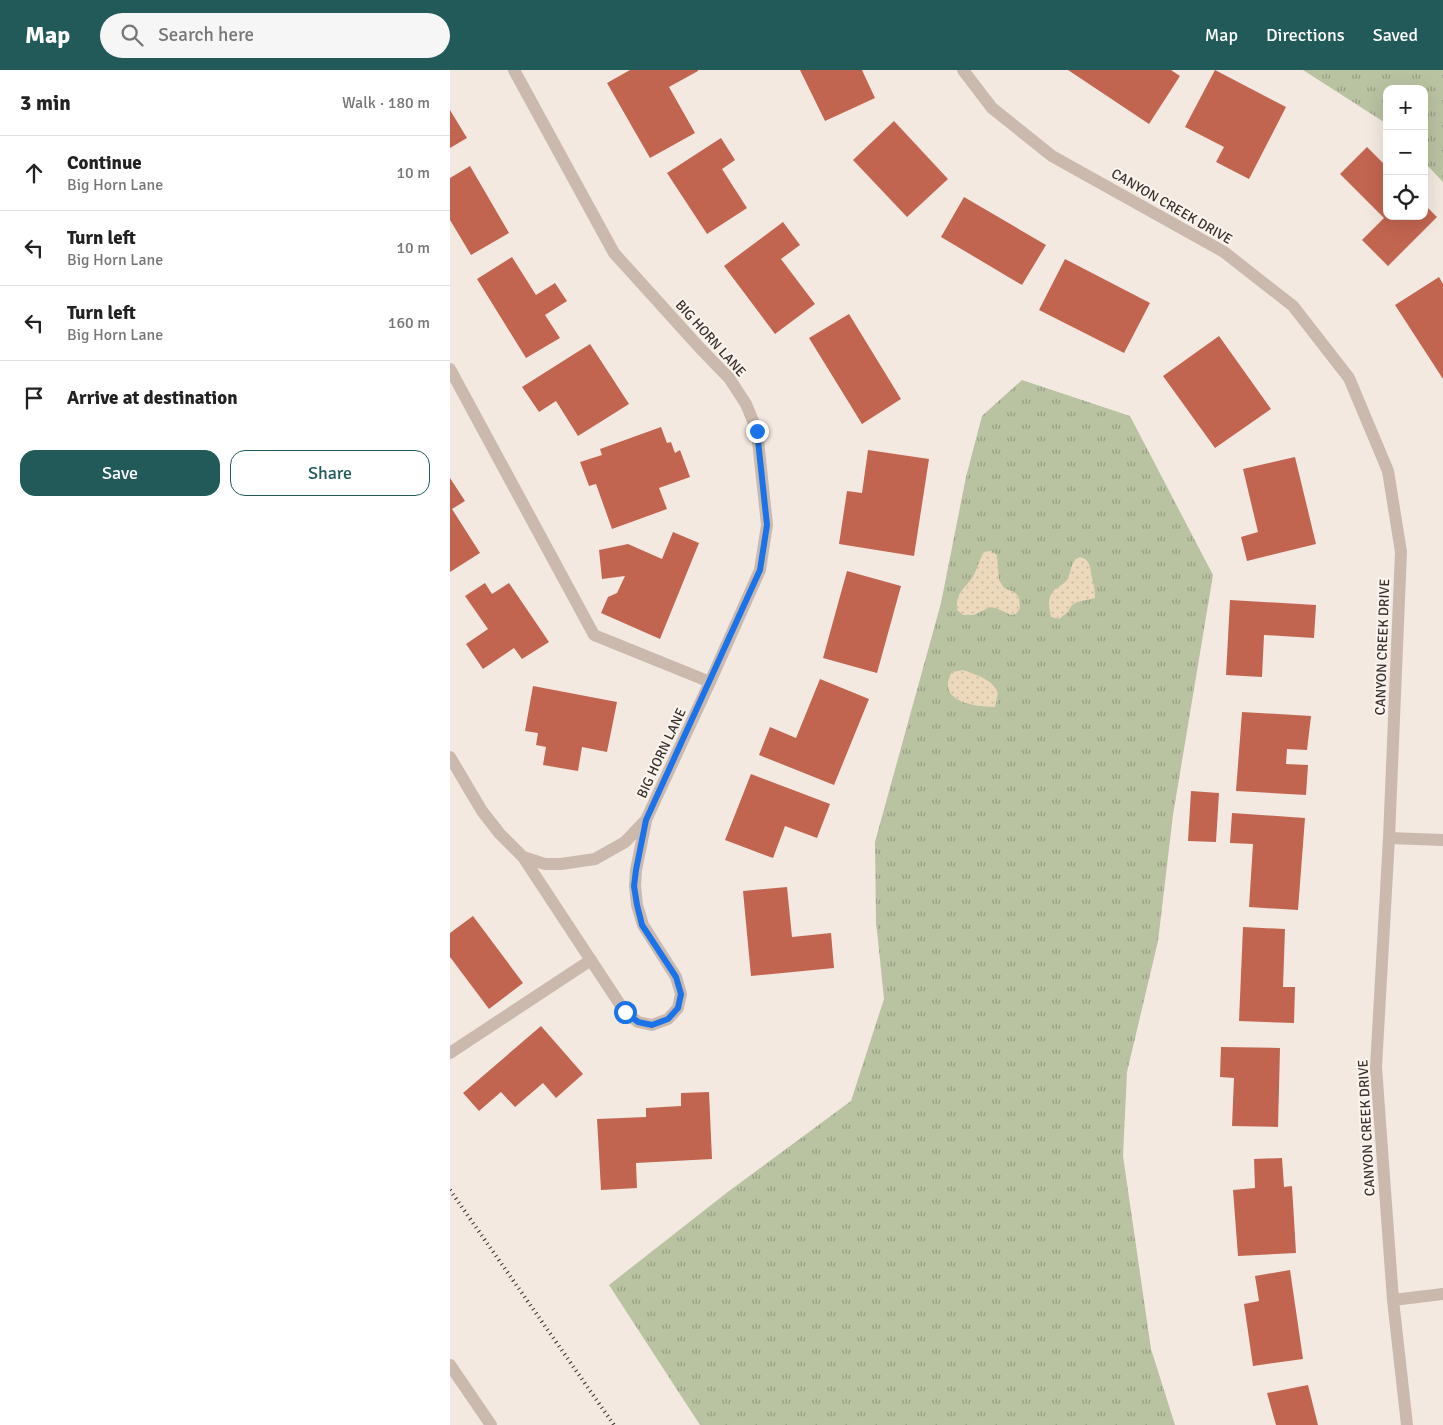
<!DOCTYPE html>
<meta charset="utf-8">
<style>
:root{--surface:#fff;--page:#f6f6f6;--text:#222;--muted:#767676;--line:#e0e0e0;--accent:#225a5a}
body{margin:0;font-family:Signika,sans-serif;background:var(--page);color:var(--text)}
.controls{position:absolute;right:15px;top:15px;display:grid;overflow:hidden;border-radius:10px;box-shadow:0 5px 20px #0002}
.controls button{width:45px;height:45px;display:grid;place-items:center;padding:0;border:0;border-bottom:1px solid var(--line);background:var(--surface);color:var(--text);font:25px sans-serif}
.stop{position:absolute;width:15px;height:15px;margin:-11px;border:4px solid #1a73e8;border-radius:50%;background:#fff}
.stop.end{background:#1a73e8;border-color:#fff;box-shadow:0 1px 5px #0008}
.list{margin:0;padding:0;list-style:none}
h2{display:flex;justify-content:space-between;align-items:center;height:65px;margin:0;padding:0 20px;font-size:21px}
h2 small{font-size:16px;font-weight:400;color:var(--muted)}
.list li{display:grid;grid-template-columns:32px 1fr auto;gap:15px;align-items:center;box-sizing:border-box;height:75px;padding:0 20px;border-top:1px solid var(--line)}
.list b{display:block;font-size:19px;white-space:nowrap}
.list p{margin:0;font-size:16px;white-space:nowrap;color:var(--muted)}
.list em{font-size:16px;font-style:normal;color:var(--muted)}
.actions{display:flex;gap:10px;padding:15px 20px}
.actions a{flex:1;padding:11px 0;border:1px solid var(--accent);border-radius:15px;text-align:center;font-size:18px;color:var(--accent)}
.actions .main{background:var(--accent);color:#fff}
.icon{flex:none;width:28px;height:28px;fill:none;stroke:currentColor;stroke-width:2;stroke-linecap:round;stroke-linejoin:round}
.map{position:relative;flex:none;width:993px;height:1355px;overflow:hidden}
header{display:flex;align-items:center;gap:30px;box-sizing:border-box;height:70px;padding:0 25px;background:var(--accent);color:#fff}
header strong{font-size:24px}
nav{display:flex;gap:28px;margin-inline-start:auto;font-size:18px}
.search{width:350px;height:45px;background:var(--page);display:flex;align-items:center;gap:12px;box-sizing:border-box;padding:0 18px;border-radius:28px;color:var(--muted);font-size:19px}
main{display:flex}
aside{flex:1;background:var(--surface)}
.map>svg:first-child{display:block}
</style>
<header>
<strong>Map</strong>
<div class="search"><svg class="icon" aria-label="search" viewBox="0 0 24 24"><circle cx="10" cy="10" r="6"/><path d="M15 15l6 6"/></svg>Search here</div>
<nav><a>Map</a><a>Directions</a><a>Saved</a></nav>
</header>
<main>
<aside>
<h2>3 min<small>Walk · 180 m</small></h2>
<ul class="list">
<li><svg class="icon" aria-label="ahead" viewBox="0 0 24 24"><path d="M12 20V5M6 11l6-6 6 6"/></svg><div><b>Continue</b><p>Big Horn Lane</p></div><em>10 m</em></li>
<li><svg class="icon" aria-label="left" viewBox="0 0 24 24"><path d="M17 20v-9H6M10 6l-5 5 5 5"/></svg><div><b>Turn left</b><p>Big Horn Lane</p></div><em>10 m</em></li>
<li><svg class="icon" aria-label="left" viewBox="0 0 24 24"><path d="M17 20v-9H6M10 6l-5 5 5 5"/></svg><div><b>Turn left</b><p>Big Horn Lane</p></div><em>160 m</em></li>
<li><svg class="icon" aria-label="arrive" viewBox="0 0 24 24"><path d="M6 21V4h12l-3 4 3 4H6"/></svg><div><b>Arrive at destination</b></div></li>
</ul>
<div class="actions"><a class="main">Save</a><a>Share</a></div>
</aside>
<div class="map">
<svg width="993" height="1355" viewBox="0 0 993 1355">
<defs>
<pattern id="grass-tufts" width="24" height="20" patternUnits="userSpaceOnUse" patternTransform="scale(1.25)"><rect width="24" height="20" fill="#b9c2a1"/><path d="M3 7l-1-3M5 7V3M7 7l1-3M15 17l-1-3M17 17v-4M19 17l1-3" fill="none" stroke="#979e83"/></pattern>
<pattern id="sand-dots" width="8" height="8" patternUnits="userSpaceOnUse" patternTransform="scale(1.25)"><rect width="8" height="8" fill="#ecd8ba"/><path d="M2 2h.1M6 6h.1" fill="none" stroke="#cbbaa0" stroke-width="1.8" stroke-linecap="round"/></pattern>
</defs>
<rect width="100%" height="100%" fill="#f3e9e1"/>
<path fill="url(#grass-tufts)" d="M853,0H993V112L974,92V19H937V54Z
M572,310L680,346L763,505L723,745L708,871L677,1002L673,1086L701,1279L725,1355H250L159,1215L279,1121L401,1031L434,929L426,851L425,772L491,533L516,407L532,346Z"/>
<path fill="url(#sand-dots)" d="M541,481L547,485L549,510L554,518L564,522L569,527L570,538L566,544L561,545L546,538L540,537L524,545H513L507,540C506,522 513,521 522,508C527,500 529,490 534,482Z
M628,487C641,488 640,498 642,508C644,516 645,520 645,528L627,532L621,536L618,542L609,549L601,547C599,537 596,525 607,518C611,515 616,513 618,508C622,499 620,494 628,487Z
M513,600C524,604 542,609 547,621C549,625 546,632 545,637C524,637 485,631 502,602Z"/>
<path fill="#c26550" d="M180,0H248V1L219,17L245,63L200,88L157,13Z
M350,0H412L425,28L375,51Z
M618,0H721L730,6L699,54Z
M765,0L836,37L799,109L766,92L774,77L735,57Z
M0,40L17,68L0,78Z
M444,51L498,109L457,147L403,90Z
M271,68L285,90L272,99L297,138L257,164L217,103Z
M917,77L937,97V146H974V134L987,147L938,196L912,170L934,148L890,104Z
M20,96L59,163L21,185L0,150V108Z
M514,127L596,175L572,215L491,167Z
M333,152L350,175L331,189L365,234L325,264L274,196Z
M62,187L86,225L105,213L117,231L95,245L110,268L76,288L27,209Z
M615,189L700,233L674,283L589,240Z
M989,207L993,214V309L945,235Z
M399,244L451,329L412,354L359,268Z
M769,266L821,339L765,378L713,306Z
M140,274L179,334L128,366L106,331L89,342L72,317Z
M211,357L217,373L221,372L225,383L230,380L240,407L209,418L217,439L162,459L146,414L139,416L130,392L152,385L150,379Z
M418,380L479,389L464,486L389,474L397,421L412,423Z
M845,387L866,474L797,491L791,467L808,462L793,399Z
M0,408L15,431L2,439L30,483L0,502Z
M223,462L249,473L210,569L151,543L158,527L167,523L175,506L152,509L149,480L178,474L212,489Z
M397,501L451,516L427,603L373,588Z
M35,513L42,524L59,513L99,572L72,589L64,578L33,599L16,574L38,559L15,526Z
M780,530L866,535L864,568L814,565L812,607L776,605Z
M370,609L419,629L384,715L309,685L320,657L346,668Z
M83,616L167,632L157,682L132,677L128,701L93,695L96,677L86,675L88,663L75,661Z
M792,642L861,646L857,680L837,679L836,694L858,695L856,725L786,721Z
M301,704L380,734L367,768L335,756L323,788L275,770Z
M741,721L769,723L766,772L738,771Z
M782,743L855,748L848,840L799,837L803,774L780,773Z
M337,817L342,867L381,863L384,898L301,906L293,821Z
M23,846L73,913L39,939L0,887V863Z
M793,857L835,859L833,917H845L844,953L789,951Z
M91,956L133,1004L106,1028L93,1013L65,1037L51,1022L29,1041L13,1023Z
M771,977L830,978L828,1057L782,1056L784,1008L770,1007Z
M259,1022L262,1089L186,1093L187,1118L151,1120L147,1049L196,1047V1038L231,1036V1023Z
M832,1088L834,1117L842,1116L846,1183L788,1186L783,1120L805,1118L804,1089Z
M840,1200L853,1289L803,1296L794,1234L809,1231L805,1206Z
M858,1315L868,1355H826L817,1323Z"/>
<g fill="none" stroke-linecap="round" stroke-linejoin="round">
<path stroke="#cbb9ad" stroke-width="12" d="M0,299L144,565L260,612
M0,983L141,890
M0,1295L41,1355"/>
<path stroke="#cbb9ad" stroke-width="12" d="M513,0L542,38L602,86L774,182L843,236L899,308L938,401L951,482L939,768L926,997L943,1230L957,1355
M0,687L32,741L50,764L73,787L95,794H111L145,789L175,772L196,750L260,612L310,500L317,455L307,361L296,334L279,308L249,277L164,183L64,0
M939,768L993,770
M73,787L175,942L188,952L202,955L218,949L228,938L231,924L226,907L193,855L187,835L185,816L186,800L196,751
M943,1230L993,1224"/>
<path stroke="#3a2f2b" stroke-width="4" stroke-dasharray="1 4" stroke-linecap="butt" d="M0,1120L164,1355"/>
</g>
<g fill="none" stroke-linecap="round" stroke-linejoin="round">
<path stroke="#1a73e8" stroke-width="6" d="M175,942L188,952L202,955L218,949L228,938L231,924L226,907L192,855L187,835L184,816L186,800L196,750L310,500L317,455L307,361"/>
</g>
<g text-anchor="middle" stroke-width="4" stroke-linejoin="round" paint-order="stroke">
<g font-size="14" fill="#3a2f2b" stroke="#faf4ee">
<text transform="translate(722 136) rotate(30)" y="5">CANYON CREEK DRIVE</text>
<text transform="translate(261 268) rotate(48)" y="5">BIG HORN LANE</text>
<text transform="translate(932 577) rotate(-88)" y="5">CANYON CREEK DRIVE</text>
<text transform="translate(211 683) rotate(-65)" y="5">BIG HORN LANE</text>
<text transform="translate(916 1058) rotate(-93)" y="5">CANYON CREEK DRIVE</text>
</g>
</g>
</svg>
<div class="controls">
<button>+</button>
<button>−</button>
<button><svg class="icon" aria-label="locate" viewBox="0 0 24 24"><circle cx="12" cy="12" r="6"/><path d="M12 2v4M12 18v4M2 12h4M18 12h4"/></svg></button>
</div>
<div class="stop" style="left:175px;top:942px"></div>
<div class="stop end" style="left:307px;top:361px"></div>
</div>
</main>
